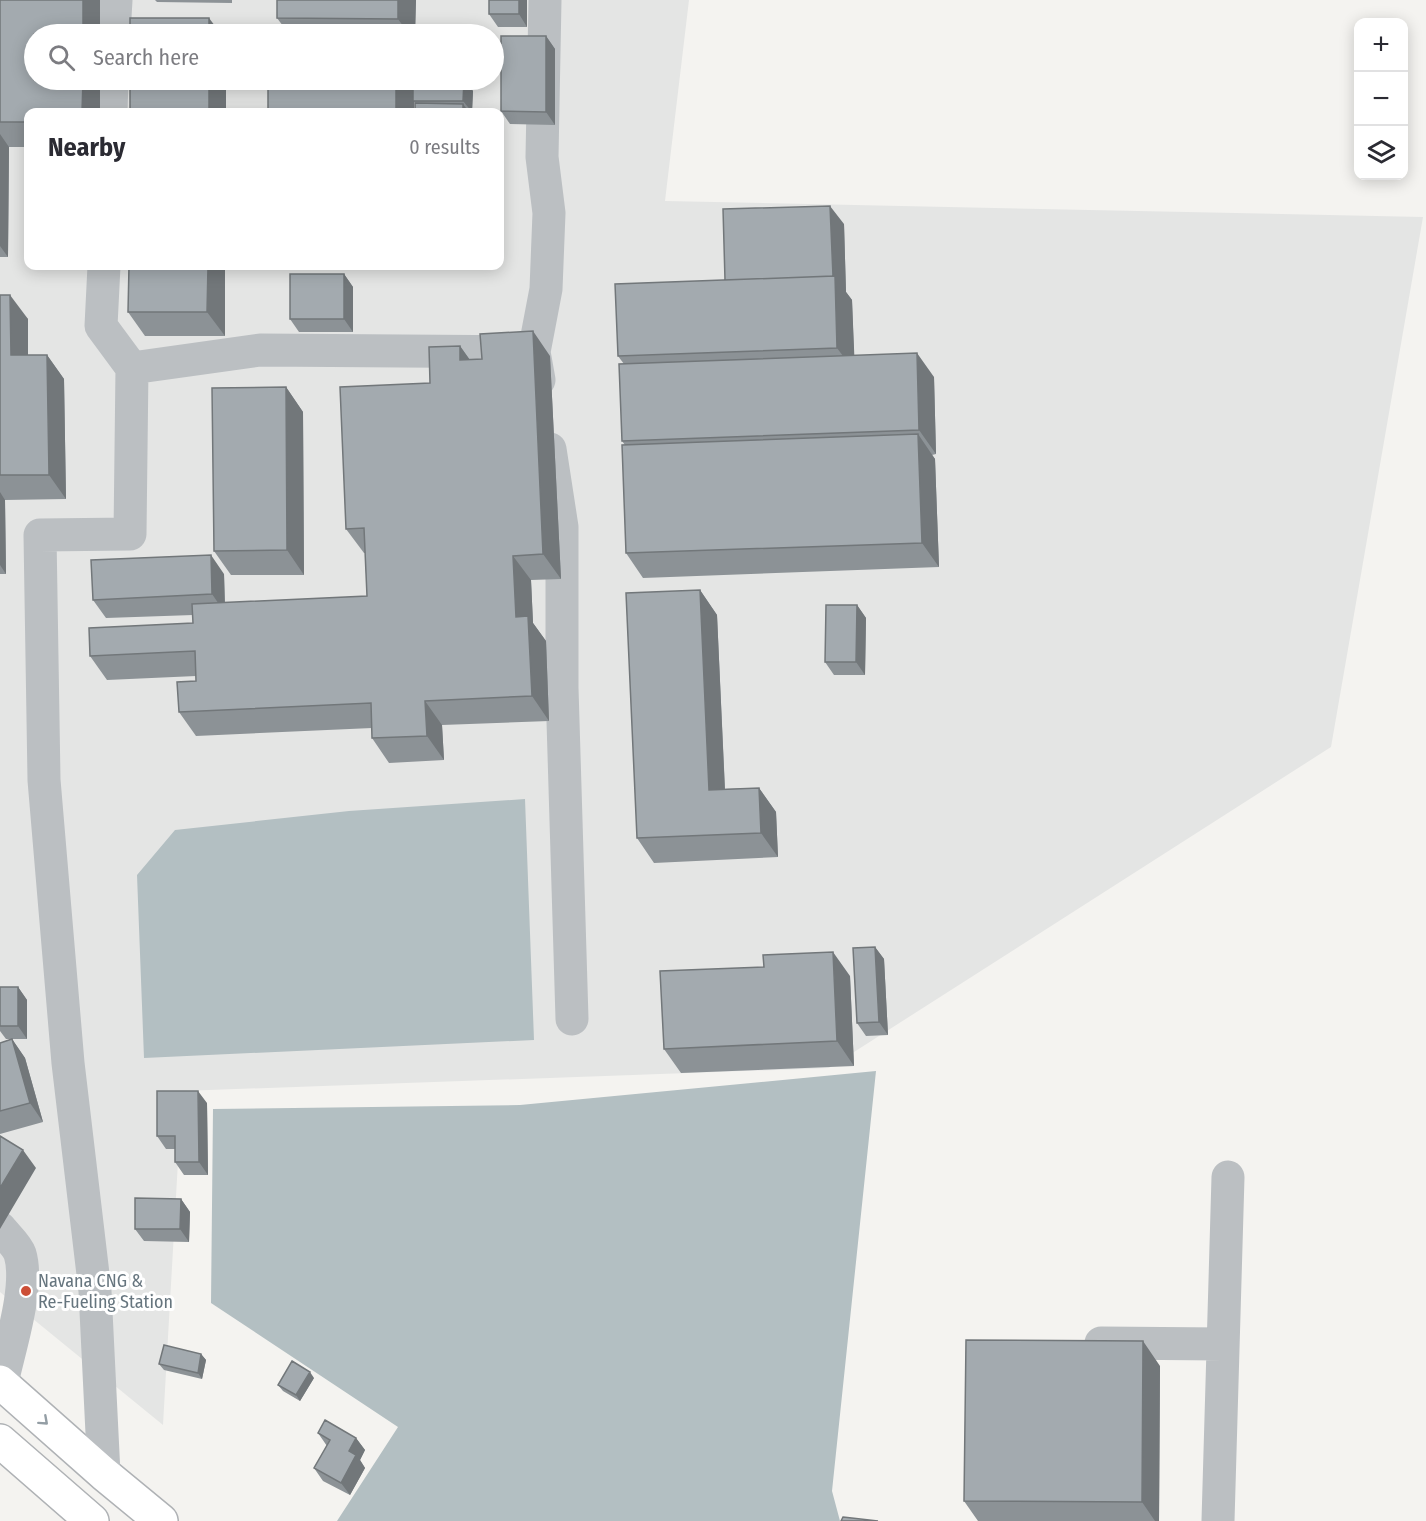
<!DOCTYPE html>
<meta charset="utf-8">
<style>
:root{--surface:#fff;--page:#f7f7f7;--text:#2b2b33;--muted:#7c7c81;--line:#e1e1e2}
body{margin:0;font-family:"Fira Sans Condensed",sans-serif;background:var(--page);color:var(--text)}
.controls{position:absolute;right:18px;top:18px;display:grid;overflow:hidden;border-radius:12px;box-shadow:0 3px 15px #0003}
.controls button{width:54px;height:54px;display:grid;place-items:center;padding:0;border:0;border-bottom:2px solid var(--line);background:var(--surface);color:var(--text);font:30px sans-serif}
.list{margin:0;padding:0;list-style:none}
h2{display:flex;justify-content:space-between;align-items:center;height:78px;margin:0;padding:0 24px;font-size:26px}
h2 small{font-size:20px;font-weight:400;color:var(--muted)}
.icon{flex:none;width:33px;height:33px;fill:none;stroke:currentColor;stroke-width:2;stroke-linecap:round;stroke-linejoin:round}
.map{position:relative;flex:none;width:1426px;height:1521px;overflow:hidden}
.search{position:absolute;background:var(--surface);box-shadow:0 3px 15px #0003;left:24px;top:24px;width:480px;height:66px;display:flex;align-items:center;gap:15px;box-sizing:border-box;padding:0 21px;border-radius:33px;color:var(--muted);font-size:22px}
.panel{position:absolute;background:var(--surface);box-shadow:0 3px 15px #0003;left:24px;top:108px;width:480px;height:162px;border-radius:12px}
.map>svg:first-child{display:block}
</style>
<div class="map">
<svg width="1426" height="1521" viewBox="0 0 1426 1521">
<rect width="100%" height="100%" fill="#f4f3f0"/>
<path fill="#e4e5e4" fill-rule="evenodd" d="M0,0H689L665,201L1423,217L1331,747L829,1068L182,1091L163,1425L0,1292ZM34,34H494V80H34ZM28,112H500V266H28Z"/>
<path fill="#b3bfc2" d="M525,799L534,1040L144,1058L137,875L175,830L349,811Z
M876,1071L832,1491L840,1521H337L398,1427L211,1303L213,1109L520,1105Z"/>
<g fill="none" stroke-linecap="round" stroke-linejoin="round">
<g stroke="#afb2b5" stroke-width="36">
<path id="highway" d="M0,1382L104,1474L161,1521
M0,1441L92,1521"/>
</g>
<path stroke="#bbbfc2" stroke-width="33" d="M114,34L116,0
M111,112L112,80
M132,368L260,350L527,352
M539,380L534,352L546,289L549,213L542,157L545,0
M550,449L562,527V688L572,1019
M0,1228C6,1236 17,1245 20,1254C30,1287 9,1349 2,1383
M1101,1343L1223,1344
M104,1474L95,1291L68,1063L44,780L40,535L130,534L132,368L101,326L104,266
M1218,1521L1228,1177"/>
<use href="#highway" stroke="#fff" stroke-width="33"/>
</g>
<path fill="#8c9296" d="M0,0H100V34H34L100,80V112H28V147H9L8,257H0Z
M155,0H232V3L157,2Z
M277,0H416L415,34H289L277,18Z
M527,0V27H498L489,14Z
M546,36L555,49V125L510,124L501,111Z
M268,80H464L473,91L472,112H415V103L414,102V112H268Z
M844,224L846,292L852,300L854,355L934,377L936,454L932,455L935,459L939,567L643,578L626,553L625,445L622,441L624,364L618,356L725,280Z
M225,266V336H145L128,312Z
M344,274L353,287V332H299L290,319Z
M0,295L28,319V355H47L64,379L66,499L5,500L6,574H0Z
M460,346L470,360L550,356L561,579L531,580L533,623L546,641L549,721L442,725L444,760L389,763L372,738V728L196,736L179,712L196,681V676L107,680L90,656L193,623V615L106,618L93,600L224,574L225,603L367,596L365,553H364L346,529L430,383Z
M286,387L303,412L304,575H231L214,551Z
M700,590L717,615L725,789L759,788L776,812L778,857L654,863L637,838Z
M857,605L866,618L865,675H834L825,662Z
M875,947L884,959L888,1035L866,1036L857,1023Z
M850,976L854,1066L681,1073L664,1049Z
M0,987H18L27,1000V1039H6L0,1031Z
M12,1039L25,1058L43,1122L0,1134V1043Z
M207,1103L208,1175H184L175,1162V1149H166L157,1136Z
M181,1199L190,1212L189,1242L144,1241L135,1229Z
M201,1354L206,1360L202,1379L164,1370L159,1364Z
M1160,1366L1159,1521H978L964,1501Z
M314,1378L300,1401L283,1391L278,1385Z
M318,1433L356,1438L365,1450L360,1460L365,1468L350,1495L323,1481L314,1468L327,1446Z"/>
<path fill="#72777a" d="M83,0H100V34H83Z
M398,0H416L415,34H409L398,19Z
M519,0H527V27L519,14Z
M209,18L221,34H209Z
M397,25L403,34H397Z
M546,36L555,49V125L546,112Z
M83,80H100V112H82Z
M209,80H226V112H209Z
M396,80H414V112H396Z
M464,80L473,91L472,112L463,101Z
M463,104L469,112H463Z
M0,134L9,147L8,257L0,246Z
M830,206L844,224L846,292L852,300L855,372L837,348L833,278Z
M208,266H225V336L207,312Z
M344,274L353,287V332L344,319Z
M10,295L28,319V379L11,355Z
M533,331L550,356L561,579L543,554Z
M460,346L477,370L460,360Z
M917,353L934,377L936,454L919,430Z
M47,355L64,379L66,499L49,475Z
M286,387L303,412L304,575L287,550Z
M918,434L935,459L939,567L922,543Z
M0,492L5,500L6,574L0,565Z
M211,555L224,574L225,613L212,594Z
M513,556L531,580L533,623L546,641L549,721L532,696L516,617Z
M700,590L717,615L726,815L709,790Z
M857,605L866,618L865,675L856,662Z
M425,701L442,725L444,760L427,736Z
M759,788L776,812L778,857L761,833Z
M875,947L884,959L888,1035L879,1022Z
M833,952L850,976L854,1066L837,1041Z
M18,987L27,1000V1039L18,1026Z
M12,1039L25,1058L43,1122L30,1103Z
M198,1091L207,1103L208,1175L199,1162Z
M23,1150L36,1168L0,1229V1188Z
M181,1199L190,1212L189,1242L180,1229Z
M1143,1341L1160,1366L1159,1521H1155L1142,1502Z
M201,1354L206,1360L202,1379L198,1373Z
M310,1372L314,1378L300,1401L296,1395Z
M356,1438L365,1450L360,1460L365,1468L350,1495L341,1483L349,1451Z"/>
<path fill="#a3aaaf" stroke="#72777a" stroke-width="1.5" d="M0,0H83V34H34V80H83L82,112H28V122H0Z
M277,0H398V19L277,18Z
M489,0H519V14H489Z
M130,18H209V34H130Z
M297,25H397V34H297Z
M501,36H546V112L501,111Z
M130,80H209V112H130Z
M268,80H396V112H268Z
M413,80H464L463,101H413Z
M415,103L463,104V112H415Z
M830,206L833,276L725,280L723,209Z
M129,266H208L207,312H128Z
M290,274H344V319H290Z
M835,276L837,348L618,356L615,284Z
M0,295H10L11,355H47L49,475H0Z
M533,331L543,554L513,556L516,617L528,616L532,696L425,701L427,736L372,738L371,703L179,712L177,682L196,681L195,651L90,656L89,628L193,623L192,604L367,596L364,528L346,529L340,387L430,383L429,347L460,346V360L482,359L480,334Z
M917,353L919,430L622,441L619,364Z
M286,387L287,550L214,551L212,388Z
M918,434L922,543L626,553L622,445Z
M211,555L212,594L93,600L91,560Z
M700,590L709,790L759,788L761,833L637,838L626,593Z
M826,605H857L856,662H825Z
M875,947L879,1022L857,1023L853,948Z
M833,952L837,1041L664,1049L660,971L764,967L763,955Z
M0,987H18V1026H0Z
M12,1039L30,1103L0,1111V1043Z
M157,1091H198L199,1162H175V1136H157Z
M0,1136L23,1150L0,1188Z
M135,1198L181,1199L180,1229H135Z
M966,1340L1143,1341L1142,1502L964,1501Z
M164,1345L201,1354L198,1373L159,1364Z
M292,1361L310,1372L296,1395L278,1385Z
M325,1420L356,1438L349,1451L356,1455L341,1483L314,1468L330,1440L318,1433Z
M843,1517L878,1521H841Z"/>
<defs><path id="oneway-chevron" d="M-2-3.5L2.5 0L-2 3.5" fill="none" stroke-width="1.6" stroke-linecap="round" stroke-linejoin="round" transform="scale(1.5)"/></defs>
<use stroke="#949ea5" href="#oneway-chevron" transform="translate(44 1421) rotate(42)"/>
<circle fill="#cc4f37" stroke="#fff" stroke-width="2" cx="26" cy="1291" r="6"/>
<g text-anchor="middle" stroke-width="6" stroke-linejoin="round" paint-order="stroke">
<g font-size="18" fill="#66757e" stroke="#fff" text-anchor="start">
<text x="38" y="1287">Navana CNG &amp;<tspan x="38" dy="21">Re-Fueling Station</tspan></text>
</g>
</g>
</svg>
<div class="controls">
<button>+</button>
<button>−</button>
<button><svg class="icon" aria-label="layers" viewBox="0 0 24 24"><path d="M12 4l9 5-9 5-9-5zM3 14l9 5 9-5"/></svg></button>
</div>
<div class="search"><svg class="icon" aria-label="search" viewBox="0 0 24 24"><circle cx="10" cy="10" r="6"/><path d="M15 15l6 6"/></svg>Search here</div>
<section class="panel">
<h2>Nearby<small>0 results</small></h2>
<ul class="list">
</ul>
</section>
</div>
